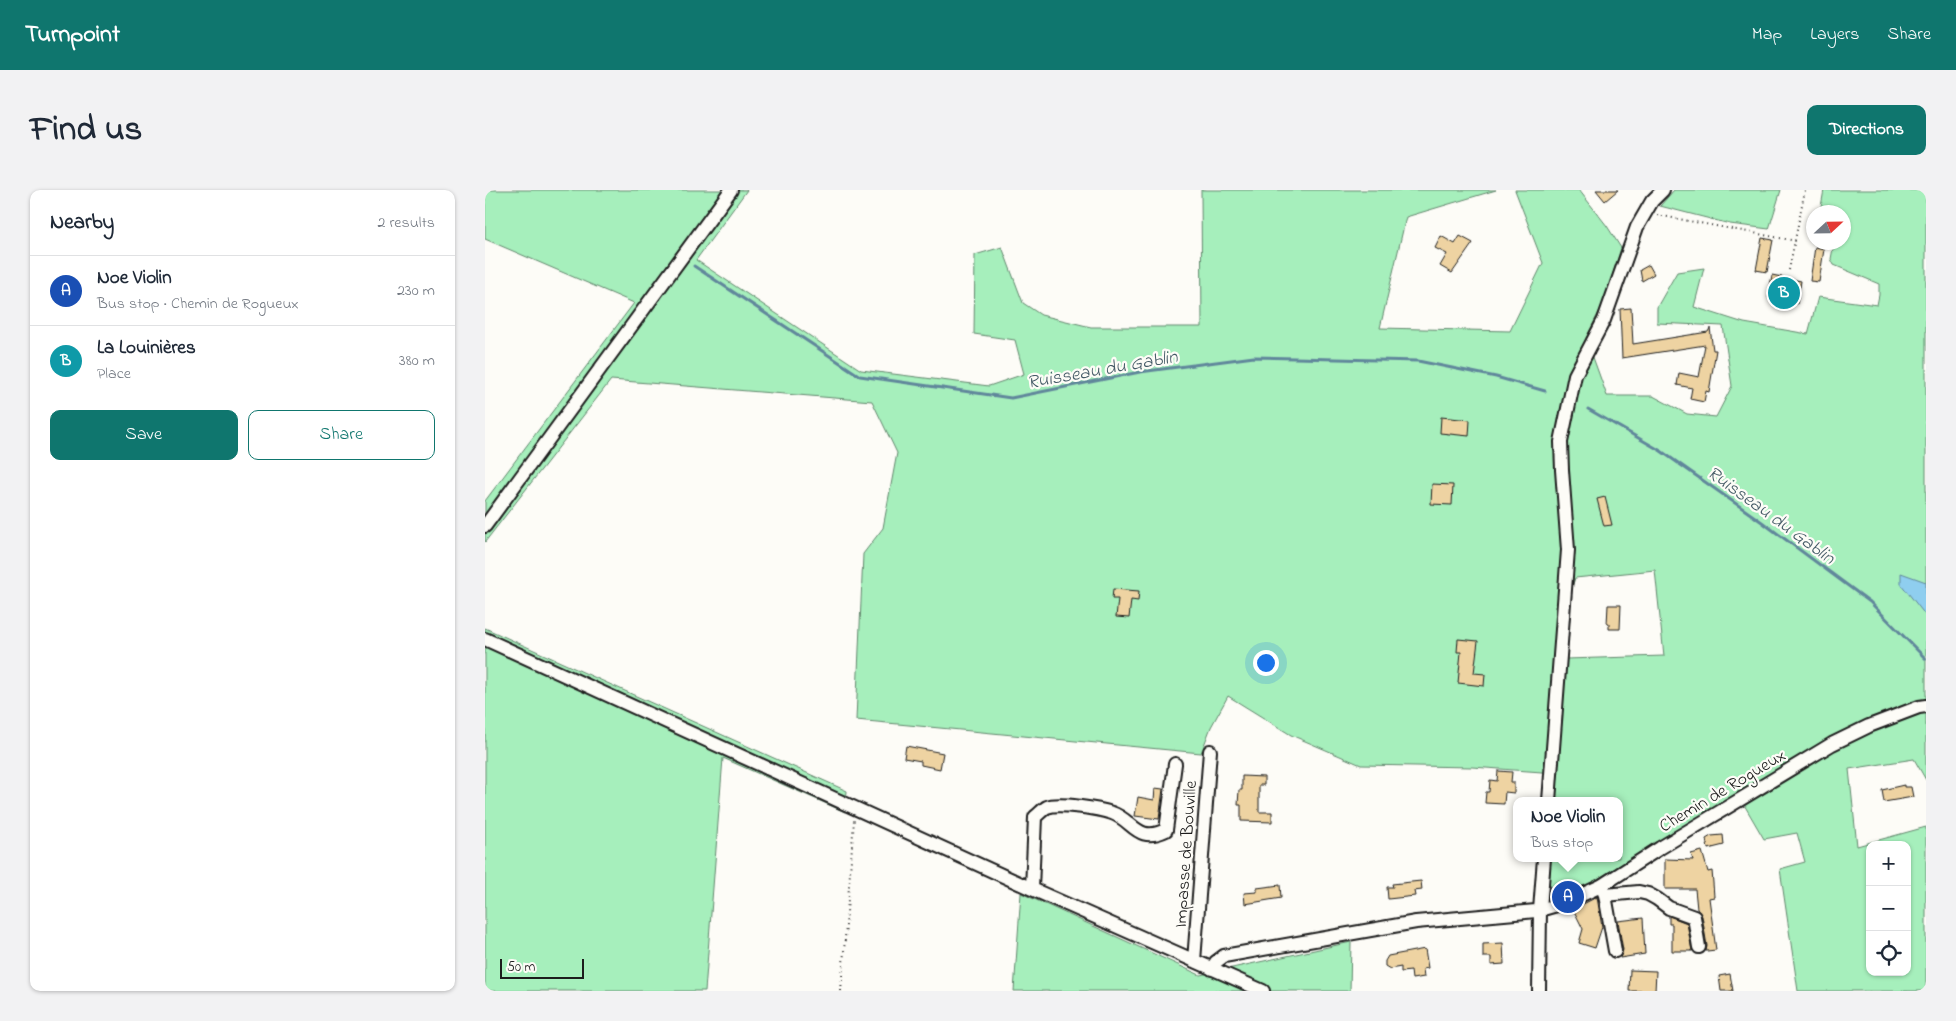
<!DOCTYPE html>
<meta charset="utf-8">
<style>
:root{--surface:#fff;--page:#f2f2f3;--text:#1f2937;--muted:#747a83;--line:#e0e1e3;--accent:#0f766e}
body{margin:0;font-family:"Indie Flower",sans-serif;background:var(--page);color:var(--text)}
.controls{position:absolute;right:15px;bottom:15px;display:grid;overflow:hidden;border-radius:10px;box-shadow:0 1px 4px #0004}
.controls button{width:45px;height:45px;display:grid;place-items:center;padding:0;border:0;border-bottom:1px solid var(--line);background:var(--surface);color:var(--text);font:25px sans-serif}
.compass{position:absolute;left:1321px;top:15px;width:45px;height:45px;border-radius:50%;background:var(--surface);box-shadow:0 1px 4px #0004;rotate:68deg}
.scale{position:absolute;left:15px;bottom:12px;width:84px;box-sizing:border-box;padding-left:5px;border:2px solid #1c1c1c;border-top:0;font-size:14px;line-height:18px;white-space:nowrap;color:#1c1c1c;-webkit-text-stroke:4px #fdfcf7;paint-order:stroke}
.you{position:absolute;left:780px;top:472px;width:18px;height:18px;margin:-12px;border:4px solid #fff;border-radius:50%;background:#1a73e8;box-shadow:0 0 0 8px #1a73e833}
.badge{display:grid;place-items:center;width:32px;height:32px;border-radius:50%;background:var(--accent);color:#fff;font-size:16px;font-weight:700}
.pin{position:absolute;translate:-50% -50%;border:2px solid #fff;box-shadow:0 1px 5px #0006}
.popup{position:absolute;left:1028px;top:607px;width:110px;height:65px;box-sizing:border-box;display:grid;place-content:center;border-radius:10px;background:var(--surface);filter:drop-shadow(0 1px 4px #0005);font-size:16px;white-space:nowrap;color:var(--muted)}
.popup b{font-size:19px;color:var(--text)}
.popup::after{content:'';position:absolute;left:50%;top:100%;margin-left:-10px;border:10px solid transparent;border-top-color:var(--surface)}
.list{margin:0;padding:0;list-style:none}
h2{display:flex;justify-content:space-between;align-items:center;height:65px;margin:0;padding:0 20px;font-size:21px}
h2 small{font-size:16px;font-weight:400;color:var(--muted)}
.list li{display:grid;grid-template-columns:32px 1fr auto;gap:15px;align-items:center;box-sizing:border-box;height:70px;padding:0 20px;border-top:1px solid var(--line)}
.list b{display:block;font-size:19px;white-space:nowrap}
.list p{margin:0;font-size:16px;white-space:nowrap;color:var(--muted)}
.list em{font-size:16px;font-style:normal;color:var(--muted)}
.actions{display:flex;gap:10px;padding:15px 20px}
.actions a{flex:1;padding:11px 0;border:1px solid var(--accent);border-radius:10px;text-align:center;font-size:18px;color:var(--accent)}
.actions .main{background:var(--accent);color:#fff}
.icon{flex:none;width:28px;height:28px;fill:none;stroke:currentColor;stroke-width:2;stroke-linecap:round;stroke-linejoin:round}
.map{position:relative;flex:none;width:1441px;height:801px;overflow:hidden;border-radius:10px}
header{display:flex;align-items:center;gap:30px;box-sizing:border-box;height:70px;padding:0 25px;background:var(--accent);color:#fff}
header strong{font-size:24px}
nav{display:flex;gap:28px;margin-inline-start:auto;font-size:18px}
.intro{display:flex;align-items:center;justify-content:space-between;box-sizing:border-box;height:120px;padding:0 30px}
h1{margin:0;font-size:35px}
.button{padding:12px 22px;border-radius:10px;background:var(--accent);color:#fff;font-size:18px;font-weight:700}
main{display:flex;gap:30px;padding:0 30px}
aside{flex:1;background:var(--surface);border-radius:10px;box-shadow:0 1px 4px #0004}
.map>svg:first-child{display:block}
</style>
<header>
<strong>Turnpoint</strong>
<nav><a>Map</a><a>Layers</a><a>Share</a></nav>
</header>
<div class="intro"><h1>Find us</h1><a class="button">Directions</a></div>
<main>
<aside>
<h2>Nearby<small>2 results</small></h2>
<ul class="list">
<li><span class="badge" style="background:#1a4fb4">A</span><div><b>Noe Violin</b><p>Bus stop · Chemin de Rogueux</p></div><em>230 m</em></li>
<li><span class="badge" style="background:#0f9aa8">B</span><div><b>La Louinières</b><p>Place</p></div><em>380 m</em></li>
</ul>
<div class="actions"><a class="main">Save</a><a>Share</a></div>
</aside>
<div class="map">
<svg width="1441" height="801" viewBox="0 0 1441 801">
<rect width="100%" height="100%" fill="#fdfcf7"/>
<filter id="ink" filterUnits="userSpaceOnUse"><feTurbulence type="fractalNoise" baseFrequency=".02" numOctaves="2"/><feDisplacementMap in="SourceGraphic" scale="10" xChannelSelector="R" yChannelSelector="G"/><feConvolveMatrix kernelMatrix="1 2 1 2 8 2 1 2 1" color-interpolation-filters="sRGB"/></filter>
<g filter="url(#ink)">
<path fill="#a6efbc" stroke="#61866c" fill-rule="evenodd" d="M0,0H262L211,70L376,180L504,196L539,184L530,150L489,144L490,65L517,57L538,113L556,125L606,137H717L716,0H1011L921,27L895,138L1025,141L1058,73L1030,0H1094L1122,36L1136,58L1118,114L1101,148L1122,206H1168L1202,224L1231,227L1247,196L1238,136L1172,133V117L1192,82L1219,78L1209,117L1259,133L1323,144L1333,107L1392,115L1394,105V94L1349,75L1346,69L1349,53L1358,52V22H1335L1339,0H1441V590L1429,569L1364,579L1372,656L1441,637V801H1313L1295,679L1320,672L1312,643L1279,649L1254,606L1200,636L1099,697L1087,704L1072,705L1064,694L1066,668H1134V611H1070L1071,583L987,577L876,575L806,545L743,506L726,537L716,563L371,530L378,364L398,338L412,263L387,211L126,190L0,352V311L149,113L0,49ZM1170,380L1179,466L1081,469L1086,400L1090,388ZM1385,655H1422V782H1385Z
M1189,0H1296L1284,39L1245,34L1175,16Z
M0,438L362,601L360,622L238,568L220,801H0Z
M536,703L715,785L866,752L865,801H529Z"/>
<path fill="#8fceef" stroke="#61879b" d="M1416,383L1441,392V426L1416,394Z"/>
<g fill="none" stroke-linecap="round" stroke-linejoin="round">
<path stroke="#61879b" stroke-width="3" d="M209,76L375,186L526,208L655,182L769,167L933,171L1011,187L1060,201
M1103,219L1176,261L1277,332L1385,412L1441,469"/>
</g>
<path fill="#eed3a2" stroke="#1c1c1c" d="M1111,0H1133L1120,11Z
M956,46L970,54L975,46L988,53L967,83L955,76L962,64L950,58Z
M1277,48L1288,50L1282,82L1271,80Z
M1330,57L1339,59L1334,92L1325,91Z
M1164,75L1169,84L1157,91L1155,80Z
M1287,85L1316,91L1312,114L1283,108Z
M1146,118L1148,154L1223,142L1225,138L1228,160H1231L1224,202L1221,201L1219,212L1205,209L1207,198L1192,195L1194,183L1214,187L1220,155L1137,168L1135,119Z
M956,227L985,230L984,246L955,243Z
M947,294L968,295L967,315L946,314Z
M1120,307L1127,335L1119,336L1112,309Z
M628,399L654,401L653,411L646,410L644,428L631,427L633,409H627Z
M1123,415H1136L1135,439H1124V434H1122Z
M973,449L993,451L989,483L1000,484L999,496L973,493L976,462H972Z
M421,556L458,563L455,579L436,575V571L419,568Z
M1013,581L1027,582L1026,592H1029V603L1020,602L1019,614L1000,613L1001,602H1004L1005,590L1012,591Z
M757,586L779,587V595H774V622H787V632L756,631V615H753L754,600H757Z
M1419,595V597H1426L1428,607L1399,612L1397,600Z
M670,598L678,599L674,629L650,626L653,607L669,610Z
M1238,645L1239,655L1223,659L1221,649L1226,646Z
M1217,661L1223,682L1227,681L1228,693L1229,707L1224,708L1231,760L1222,761H1221L1222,756L1217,726L1212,719L1210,699H1180V669L1208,670L1206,664Z
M936,691L937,700L929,701L930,706L903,709L902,697H908L907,694Z
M795,695L796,708L760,714L759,703L772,702V698Z
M1112,707L1117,737L1110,758L1094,753L1098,739L1088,719Z
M1184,726L1202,733L1207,761H1187V734H1184Z
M1158,728L1160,764L1135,768L1138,760L1133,731Z
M1018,753L1019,774L1006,775V767H998V754Z
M940,759L943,778L938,779L939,787L927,789L926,781L916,782V777L905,779L900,776V771L903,766Z
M1145,780L1171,781L1170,801H1144Z
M1245,784L1248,801H1236L1234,786Z"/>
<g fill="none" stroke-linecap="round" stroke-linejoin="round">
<g stroke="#1c1c1c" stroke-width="16">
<path id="minor" d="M0,336L246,0
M0,449L547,699L778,801
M1064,611L1083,360L1077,280L1076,252L1090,185L1119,130L1152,37L1167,11L1178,0
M1117,698L1120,705L1130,761
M547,699L550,627C554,624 558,619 562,617C573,612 615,619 627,623C648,630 652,654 681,640L690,574
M1120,705L1154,702L1163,704L1172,709L1184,718L1209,727L1214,757
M709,771L725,561
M727,779L731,772L739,766L931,732L1051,721L1079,713L1116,696L1175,658L1347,554L1384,536L1434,517L1441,516
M1054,801L1055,720L1059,668"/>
</g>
<path stroke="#1c1c1c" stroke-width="2" stroke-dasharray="1 4" stroke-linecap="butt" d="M1172,25L1311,51
M1304,80L1320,0
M356,801L369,630"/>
<use href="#minor" stroke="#fdfcf7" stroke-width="12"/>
</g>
</g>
<g text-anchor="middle" stroke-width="4.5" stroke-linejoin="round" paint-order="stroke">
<g font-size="18" fill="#1c1c1c" stroke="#fdfcf7">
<text transform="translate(1237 600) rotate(-31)" y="6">Chemin de Rogueux</text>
<text transform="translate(700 664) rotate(-86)" y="6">Impasse de Bouville</text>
</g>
<g font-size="19" font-style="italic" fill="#445a66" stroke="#fdfcf7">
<text transform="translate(617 178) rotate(-10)" y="7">Ruisseau du Gablin</text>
<text transform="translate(1287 324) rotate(36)" y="7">Ruisseau du Gablin</text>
</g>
</g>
</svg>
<div class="controls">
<button>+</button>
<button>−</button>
<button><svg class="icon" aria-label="locate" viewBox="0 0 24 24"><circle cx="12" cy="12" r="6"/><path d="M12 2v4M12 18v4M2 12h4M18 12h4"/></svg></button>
</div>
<svg class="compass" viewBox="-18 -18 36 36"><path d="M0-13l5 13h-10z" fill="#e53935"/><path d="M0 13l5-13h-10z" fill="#747a83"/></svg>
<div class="scale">50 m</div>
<div class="you"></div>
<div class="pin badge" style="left:1083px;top:707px;background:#1a4fb4">A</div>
<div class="popup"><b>Noe Violin</b>Bus stop</div>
<div class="pin badge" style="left:1299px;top:103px;background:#0f9aa8">B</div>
</div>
</main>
